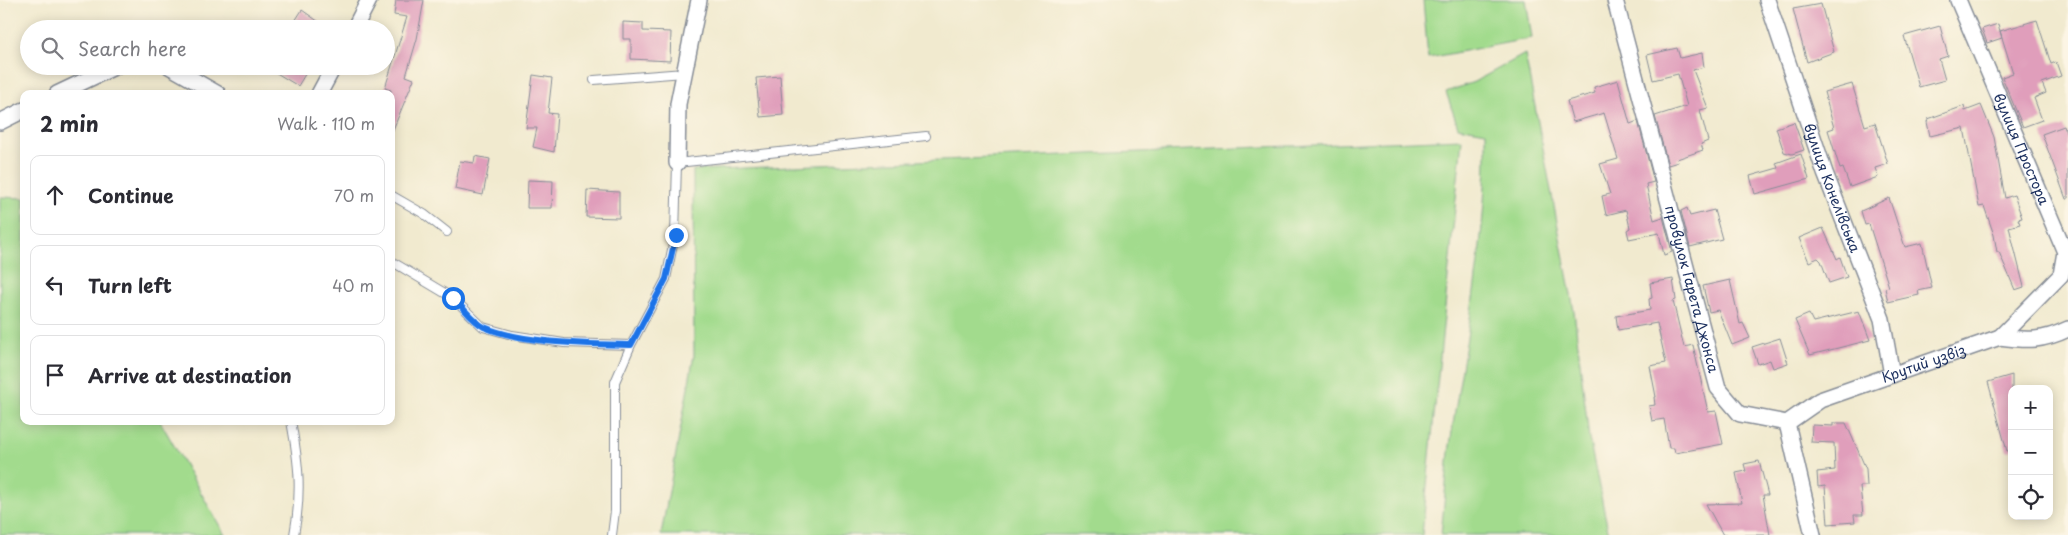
<!DOCTYPE html>
<html lang="en">
<head>
<meta charset="utf-8">
<style>
	body { margin:0; font-family:"Playpen Sans",sans-serif; background:#f2f2f3; color:#2b2b33 }
	.controls { position:absolute; right:15px; bottom:15px; display:grid; overflow:hidden; border-radius:10px; box-shadow:0 2px 12px #0003 }
	.controls button { width:45px; height:45px; display:grid; place-items:center; padding:0; border:0; border-bottom:1px solid #e1e1e2; background:#fff; color:#2b2b33; font:25px sans-serif }
	.stop { position:absolute; width:15px; height:15px; margin:-11px; border:4px solid #1a73e8; border-radius:50%; background:#fff }
	.stop.end { background:#1a73e8; border-color:#fff; box-shadow:0 1px 5px #0008 }
	.list { margin:0; padding:0; list-style:none }
	h2 { display:flex; justify-content:space-between; align-items:center; height:65px; margin:0; padding:0 20px; font-size:21px }
	h2 small { font-size:16px; font-weight:400; color:#7c7c81 }
	.list li { display:grid; grid-template-columns:32px 1fr auto; gap:15px; align-items:center; box-sizing:border-box; height:80px; margin:0 10px 10px; padding:0 10px; border:1px solid #e1e1e2; border-radius:10px }
	.list b { display:block; font-size:19px; white-space:nowrap }
	.list em { font-size:16px; font-style:normal; color:#7c7c81 }
	.icon { flex:none; width:28px; height:28px; fill:none; stroke:currentColor; stroke-width:2; stroke-linecap:round; stroke-linejoin:round }
	.map { position:relative; flex:none; width:2068px; height:535px; overflow:hidden }
	.search { position:absolute; background:#fff; box-shadow:0 2px 12px #0003; left:20px; top:20px; width:375px; height:55px; display:flex; align-items:center; gap:12px; box-sizing:border-box; padding:0 18px; border-radius:28px; color:#7c7c81; font-size:19px }
	.panel { position:absolute; background:#fff; box-shadow:0 2px 12px #0003; left:20px; top:90px; width:375px; height:335px; border-radius:10px }
	.map>svg:first-child { display:block }
</style>
</head>
<body>
<div class="map">
<svg width="2068" height="535" viewBox="0 0 2068 535">
	<rect width="100%" height="100%" fill="#fcf5e5"/>
	<filter id="ink" filterUnits="userSpaceOnUse"><feTurbulence type="fractalNoise" baseFrequency=".02" numOctaves="2"/><feDisplacementMap in="SourceGraphic" scale="10" xChannelSelector="R" yChannelSelector="G"/><feConvolveMatrix kernelMatrix="1 2 1 2 8 2 1 2 1" color-interpolation-filters="sRGB"/></filter>
	<filter id="wash" filterUnits="userSpaceOnUse"><feTurbulence type="fractalNoise" baseFrequency=".0096" numOctaves="4" result="noise"/><feDisplacementMap in="SourceGraphic" scale="20" xChannelSelector="R" yChannelSelector="G"/><feGaussianBlur stdDeviation="1.12" result="paint"/><feColorMatrix in="noise" values="0 0 0 0 0 0 0 0 0 0 0 0 0 0 0 0 0 1.4 0 .05"/><feComposite in="paint" operator="in"/></filter>
	<g filter="url(#wash)">
		<rect width="100%" height="100%" fill="#f1eacf"/>
		<path fill="#a2db8d" stroke="#5e8576" d="M1423,0H1526L1532,38L1428,58Z
			M1525,54L1574,311L1589,438L1609,535H1441C1444,507 1446,480 1449,452C1464,345 1488,241 1486,132L1458,127L1446,92L1474,82Z
			M1462,139L1422,535H661L694,355L693,170Z
			M0,197L24,198V421H160L225,535H0Z"/>
		<g id="blocks">
			<path fill="#e09ebb" d="M396,0H424L417,39L406,76L414,79L392,132L391,90L385,88L407,17L394,15Z
				M1821,4L1834,52L1807,62L1793,9Z
				M302,10L329,29H290Z
				M2037,20L2051,64L2056,62L2061,76L2042,83L2046,93L2034,98L2042,120L2023,127L2002,77L2013,73L2000,31Z
				M623,22L643,23V31L671,32L670,61L631,59V39H623Z
				M1998,24L2002,38L1987,43L1982,29Z
				M1940,26L1948,56L1939,59L1945,80L1919,87L1904,36Z
				M1677,48L1680,58L1702,53L1704,67L1693,70L1708,108L1700,110L1708,141L1701,144L1703,150L1677,159L1678,162L1668,165L1655,116L1687,106L1678,74L1653,80L1647,55Z
				M265,66H310L298,86Z
				M533,75L552,78L548,113L557,114L554,152L533,147L537,128H526Z
				M780,76L783,115L760,117L756,78Z
				M1618,80L1630,124L1638,121L1654,182L1646,184L1654,220L1663,217L1672,252L1664,255L1659,233L1629,239L1627,230L1630,228L1626,210L1606,215L1602,196L1610,194L1600,164L1618,159L1604,113L1573,122L1567,101L1595,93L1594,87Z
				M1852,84L1865,126L1875,123L1888,164L1875,168L1878,177L1850,187L1843,168L1840,169L1828,130L1834,128L1824,92Z
				M1981,105L1994,137L2005,198L2014,195L2022,218L2018,219L2020,224L2009,227L2024,287L2015,290L1999,252H1997L1994,235L1984,206L1979,207L1964,128L1930,136L1927,122L1928,119L1964,106L1965,111Z
				M1794,122L1804,150L1792,154L1784,152L1776,128Z
				M2064,126L2068,137V199H2066L2042,134Z
				M1801,154L1809,179L1755,194L1750,176L1778,168L1776,163Z
				M475,156L490,159L483,195L455,189L460,161L474,163Z
				M528,180L553,181L552,208H527Z
				M587,190L619,192V218L586,217Z
				M1889,198L1905,247L1922,243L1932,288L1918,291L1919,295L1888,302L1885,288L1889,287L1869,224L1865,225L1861,211Z
				M1687,208L1690,216L1714,210L1722,239L1690,247L1681,211Z
				M1823,228L1837,259L1840,257L1847,277L1829,283L1821,261L1818,258L1809,262L1799,238Z
				M1673,279L1676,300L1673,301L1684,347L1693,345L1708,412L1716,411L1723,444L1675,453L1674,448H1669L1664,419L1652,421L1649,406L1655,405L1654,397H1656L1650,366L1666,363L1657,323L1618,330L1616,316L1650,310L1649,299L1652,298L1650,283Z
				M1730,280L1740,324L1743,323L1750,338L1732,345L1718,310L1709,312L1703,286Z
				M1859,311L1870,340L1810,355L1795,320L1809,314L1813,322Z
				M1780,338L1788,363L1773,368L1770,360L1758,364L1752,347Z
				M2012,375V450L2007,451L1988,382Z
				M1833,423H1846L1866,469L1867,486H1860L1863,515H1854L1855,522L1828,524L1825,486L1818,487L1817,472L1835,470L1834,443L1811,442L1812,425L1833,426Z
				M1759,461L1768,495H1763L1770,535H1723L1706,504L1742,503L1736,473L1746,471L1744,464Z"/>
		</g>
	</g>
	<g filter="url(#ink)">
		<use href="#blocks" fill-opacity="0" stroke="#868c96" stroke-width="1"/>
		<g fill="none" stroke-linecap="round" stroke-linejoin="round">
			<defs>
				<path id="lane" d="M594,80L684,73
					M391,195L424,214L447,232
					M391,261L453,298L483,327L512,335L564,343L631,345
					M291,421C299,464 302,492 294,535
					M612,535L615,511V382L631,345L666,279L675,235L677,163L926,136"/>
				<g id="street">
					<path id="s1" d="M1615,0L1718,388L1740,414L1787,423"/>
					<path id="s2" d="M1767,0L1825,173L1882,319L1892,375"/>
					<path id="s3" d="M1958,0L2065,252L2061,275L2000,337"/>
					<path d="M354,29L369,0"/>
					<path d="M169,66L218,94"/>
					<path d="M57,94L116,66"/>
					<path d="M319,94L334,66"/>
					<path d="M0,122L24,110"/>
					<path d="M677,163L678,104L699,0"/>
					<path id="s4" d="M1787,423L1820,400L2000,337C2028,341 2043,341 2068,329"/>
					<path d="M1787,423L1813,535"/>
				</g>
			</defs>
			<use href="#lane" stroke="#868c96" stroke-width="10"/>
			<use href="#street" stroke="#868c96" stroke-width="18"/>
			<use href="#lane" stroke="#fff" stroke-width="8"/>
			<use href="#street" stroke="#fff" stroke-width="15"/>
		</g>
	</g>
	<g fill="none" stroke-linecap="round" stroke-linejoin="round" filter="url(#ink)">
		<path stroke="#1a73e8" stroke-width="6" d="M453,298C462,306 473,322 484,327C524,344 588,344 631,345L666,279L676,235"/>
	</g>
	<g text-anchor="middle" stroke-width="4" stroke-linejoin="round" paint-order="stroke">
		<g font-size="14" fill="#1b2f5e" stroke="#fcf5e5">
			<text dy="5" stroke="none"><textPath href="#s3" startOffset="162">вулиця Простора</textPath></text>
			<text dy="5" stroke="none"><textPath href="#s2" startOffset="199">вулиця Конелівська</textPath></text>
			<text dy="5" stroke="none"><textPath href="#s1" startOffset="299">провулок Гарета Джонса</textPath></text>
			<text dy="5" stroke="none"><textPath href="#s4" startOffset="150">Крутий узвіз</textPath></text>
		</g>
	</g>
</svg>
<div class="controls">
<button>+</button>
<button>−</button>
<button><svg class="icon" aria-label="locate" viewBox="0 0 24 24"><circle cx="12" cy="12" r="6"/><path d="M12 2v4M12 18v4M2 12h4M18 12h4"/></svg></button>
</div>
<div class="stop" style="left:453px;top:298px"></div>
<div class="stop end" style="left:676px;top:235px"></div>
<div class="search"><svg class="icon" aria-label="search" viewBox="0 0 24 24"><circle cx="10" cy="10" r="6"/><path d="M15 15l6 6"/></svg>Search here</div>
<section class="panel">
<h2>2 min<small>Walk · 110 m</small></h2>
<ul class="list">
<li><svg class="icon" aria-label="ahead" viewBox="0 0 24 24"><path d="M12 20V5M6 11l6-6 6 6"/></svg><div><b>Continue</b></div><em>70 m</em></li>
<li><svg class="icon" aria-label="left" viewBox="0 0 24 24"><path d="M17 20v-9H6M10 6l-5 5 5 5"/></svg><div><b>Turn left</b></div><em>40 m</em></li>
<li><svg class="icon" aria-label="arrive" viewBox="0 0 24 24"><path d="M6 21V4h12l-3 4 3 4H6"/></svg><div><b>Arrive at destination</b></div></li>
</ul>
</section>
</div>
</body>
</html>
